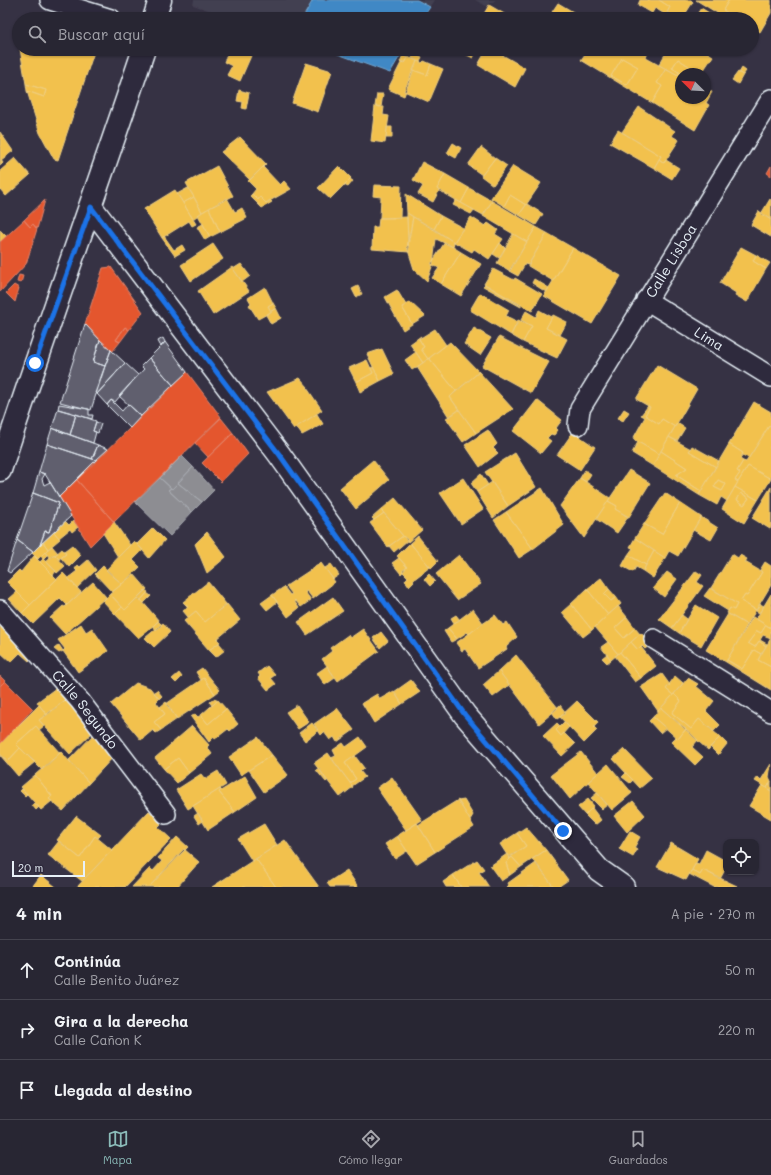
<!DOCTYPE html>
<html lang="es">
<head>
<meta charset="utf-8">
<style>
	body { margin:0; font-family:Mali,sans-serif; background:#34323f; color:#f1f3f6 }
	.controls { position:absolute; right:12px; bottom:12px; display:grid; overflow:hidden; border-radius:8px; box-shadow:0 1px 3px #0004 }
	.controls button { width:36px; height:36px; display:grid; place-items:center; padding:0; border:0; border-bottom:1px solid #44434e; background:#282633; color:#f1f3f6; font:20px sans-serif }
	.compass { position:absolute; left:675px; top:68px; width:36px; height:36px; border-radius:50%; background:#282633; box-shadow:0 1px 3px #0004; rotate:294deg }
	.scale { position:absolute; left:12px; bottom:10px; width:73px; box-sizing:border-box; padding-left:4px; border:2px solid #e8f1f8; border-top:0; font-size:11px; line-height:14px; white-space:nowrap; color:#e8f1f8; -webkit-text-stroke:3px #2f2a3d; paint-order:stroke }
	.stop { position:absolute; width:12px; height:12px; margin:-9px; border:3px solid #1a73e8; border-radius:50%; background:#fff }
	.stop.end { background:#1a73e8; border-color:#fff; box-shadow:0 1px 4px #0008 }
	.list { margin:0; padding:0; list-style:none }
	h2 { display:flex; justify-content:space-between; align-items:center; height:52px; margin:0; padding:0 16px; font-size:17px }
	h2 small { font-size:13px; font-weight:400; color:#a5a5ac }
	.list li { display:grid; grid-template-columns:26px 1fr auto; gap:12px; align-items:center; box-sizing:border-box; height:60px; padding:0 16px; border-top:1px solid #44434e }
	.list b { display:block; font-size:15px; white-space:nowrap }
	.list p { margin:0; font-size:13px; white-space:nowrap; color:#a5a5ac }
	.list em { font-size:13px; font-style:normal; color:#a5a5ac }
	.icon { flex:none; width:22px; height:22px; fill:none; stroke:currentColor; stroke-width:2; stroke-linecap:round; stroke-linejoin:round }
	.map { position:relative; flex:none; width:771px; height:887px; overflow:hidden }
	.search { position:absolute; background:#282633; box-shadow:0 1px 3px #0004; left:12px; right:12px; top:12px; height:44px; display:flex; align-items:center; gap:10px; box-sizing:border-box; padding:0 14px; border-radius:22px; color:#a5a5ac; font-size:15px }
	.sheet { height:232px; background:#282633 }
	nav { display:flex; justify-content:space-around; align-items:center; box-sizing:border-box; height:56px; border-top:1px solid #44434e; background:#282633; font-size:11px; color:#a5a5ac }
	nav a { display:grid; justify-items:center; gap:2px }
	nav .on { color:#8bbbb9 }
	.map>svg:first-child { display:block }
</style>
</head>
<body>
<div class="map">
<svg width="771" height="887" viewBox="0 0 771 887">
	<rect width="100%" height="100%" fill="#363244"/>
	<filter id="ink" filterUnits="userSpaceOnUse"><feTurbulence type="fractalNoise" baseFrequency=".025" numOctaves="2"/><feDisplacementMap in="SourceGraphic" scale="8" xChannelSelector="R" yChannelSelector="G"/><feConvolveMatrix kernelMatrix="1 2 1 2 8 2 1 2 1" color-interpolation-filters="sRGB"/></filter>
	<g filter="url(#ink)">
		<path fill="#433f51" d="M194,0H434L422,19H234L193,5Z
			M475,0H496L486,6Z"/>
		<path fill="#f2c14e" stroke="#efcf81" fill-rule="evenodd" d="M640,0H659L670,7L666,15L655,8L652,13L638,5Z
			M659,0H691L693,2L682,19H678L667,12L670,7Z
			M696,0H729L723,10L730,14L727,19Z
			M729,0H771V13L760,32L752,27V19H738L723,10Z
			M558,3L585,19H555L558,15L552,12Z
			M489,5L513,19H481Z
			M701,8L719,19H694Z
			M20,49H95L58,160L54,159L40,133L27,91L44,97L46,90L26,84Z
			M238,49H254L240,81L227,75L232,66L224,62L229,50L236,53Z
			M461,49H478L473,58L459,51Z
			M487,49H492L525,68L515,87L478,65Z
			M577,49H649L646,58L666,69L657,83L662,86L652,103L581,60L585,54ZM622,58L638,67L627,85L611,76Z
			M668,49H702L713,56L701,74H688L692,68L678,59L672,68L679,72L678,75L659,65Z
			M414,54L422,58L420,62L412,58Z
			M403,55L408,58L405,63L400,62Z
			M408,57L417,61L404,96L388,89L402,61L405,63Z
			M622,58L638,67L627,85L611,76Z
			M678,59L692,68L688,74H682L672,68Z
			M417,61L422,63L424,61L431,64L427,75L413,70Z
			M306,63L332,71L318,112L292,103Z
			M431,64L443,69L429,102L404,91L413,70L427,75Z
			M666,68L678,75L679,72L682,74L681,98H705V88L712,92L706,103L709,105L695,130L652,103L662,86L657,83Z
			M742,68L746,71L743,75L739,73Z
			M738,72L743,75L738,84L732,80Z
			M26,84L46,90L44,97L27,91Z
			M239,90L249,93L246,109L242,108L243,102L237,101Z
			M377,94H383L381,107L375,106Z
			M375,106L384,107L383,115L389,116L385,143L371,141Z
			M639,107L675,131L672,136L679,140L664,163L659,159L661,156L622,132Z
			M387,127H392V138H386Z
			M618,130L661,156L654,168L610,143Z
			M0,132L13,151L1,160L3,163L0,166Z
			M240,137L266,164L250,180L221,152Z
			M453,143L461,148L456,158L447,153Z
			M481,147L495,158L482,175L468,165Z
			M15,158L30,175L6,196L0,189V171Z
			M495,158L507,166L493,185L481,176Z
			M659,159L664,163L666,160L679,168L672,179L654,168Z
			M422,162L445,174L437,189L439,191L433,202L418,194L423,186L413,180Z
			M217,166L233,196L202,212L186,183Z
			M339,166L351,178L330,199L318,188Z
			M513,166L541,183L526,205L510,195L504,206L491,198Z
			M263,167L280,185L284,181L291,189L266,203L260,197L258,200L252,194L256,189L248,181Z
			M445,174L469,188L461,203L437,189Z
			M350,179L353,181L348,187L344,185Z
			M374,185L401,186L400,218H380L381,197L373,196Z
			M188,188L194,197L183,203L177,194Z
			M469,188L492,201L483,215L461,203Z
			M175,190L196,224L192,226L189,221L162,238L144,209Z
			M252,194L258,200L260,197L266,203L270,200L272,202L262,208L250,196Z
			M406,194L441,216L434,229L407,213Z
			M510,195L526,205L519,215L504,206Z
			M194,197L202,212L193,219L183,203Z
			M227,198L235,212L242,208L247,218L220,232L209,208Z
			M770,199L771,200V220L761,214Z
			M456,200L474,210L471,214L453,205Z
			M492,201L536,227L527,242L483,216Z
			M527,204L543,214L536,225L519,215Z
			M209,208L220,232L210,237L198,215Z
			M759,211L771,220V237L751,225Z
			M407,213L413,217L408,246L407,217Z
			M441,216L463,228L454,242L434,229Z
			M407,217L409,252L372,249L373,227H378L379,218Z
			M413,217L454,242L453,247L436,239L433,264L427,281L414,269L407,247Z
			M471,217L485,226L488,223L498,230L495,234L503,239L489,259L474,249L472,252L454,242Z
			M203,224L210,237L205,240L197,227Z
			M536,227L547,233L528,265L525,264L518,276L509,271Z
			M0,230L6,236L0,242Z
			M547,233L573,248L553,281L528,266Z
			M513,234L527,242L510,271L497,263Z
			M164,236L174,250L182,245L185,250L175,256L162,238Z
			M445,242L461,252L441,284L432,278L439,268L431,264Z
			M500,243L505,248L499,258L493,254Z
			M213,244L223,259L191,281L181,265Z
			M741,247L756,255L753,261L766,269L747,302L735,295L736,293L720,283Z
			M573,248L621,276L592,324L544,296Z
			M461,252L481,264L461,296L441,284Z
			M756,255L770,263L766,269L753,261Z
			M241,264L250,276L242,282L233,269Z
			M232,267L249,291L213,315L198,291Z
			M493,269L514,280L515,278L542,294L532,311L484,284Z
			M534,279L549,288L546,292L532,283Z
			M485,284L521,306V307L483,286Z
			M358,286L362,294L356,297L352,289Z
			M265,287L273,303L268,306L271,312L258,319L249,305L251,303L248,298Z
			M397,290L406,305L402,307L412,324L403,330L385,297Z
			M480,293L509,310L506,316L518,322L511,335L470,310Z
			M410,302L425,316L412,324L402,307Z
			M273,303L276,308L271,311L268,306Z
			M276,308L281,318L271,324L266,315Z
			M539,310L552,317L546,328L567,339L557,358L523,342L532,326L521,320L526,311L536,317Z
			M553,315L567,322L560,335L546,328Z
			M518,320L532,326L523,342L511,335Z
			M474,328L491,338L480,355L464,344Z
			M435,329L446,345L428,359L421,349L424,347L419,339Z
			M421,336L419,339L424,347L421,349L428,359L423,363L410,344Z
			M499,337L549,362L531,393L482,366Z
			M450,342L479,372L456,391L429,358Z
			M382,349L394,374L380,381L367,354Z
			M416,352L423,363L412,370L405,360Z
			M429,358L456,391L450,397L459,410L449,417L417,367Z
			M367,360L373,373L356,382L349,368Z
			M657,365L697,389L675,427L662,419L659,424L645,415L650,407L636,399Z
			M373,367L380,381L360,392L356,382L373,373L371,368Z
			M479,372L513,409L476,433L450,397Z
			M300,378L308,387L307,388L322,410L294,429L267,392Z
			M537,400L562,420L556,428L558,430L554,435L551,434L547,438L551,441L541,453L513,431Z
			M754,402L771,412V427L769,426L749,458L742,455L743,453L729,444Z
			M648,406L650,407L645,415L659,424L662,419L675,427L659,454L633,439L645,417L641,415Z
			M624,409L629,412L623,421L618,418Z
			M459,410L476,433L463,442L446,418Z
			M317,414L323,424L302,435L296,427Z
			M677,423L685,428L677,441L669,437Z
			M769,426L771,427V446L769,448L771,449V479L748,466L738,482L735,480L740,473L737,471L743,461L746,462Z
			M488,430L497,444L493,448L498,453L480,467L465,445Z
			M573,432L595,447L580,470L557,455Z
			M669,437L691,449L689,451L716,467L701,491L676,475L687,468L661,451Z
			M638,442L659,454L653,466L632,453Z
			M729,444L743,453L740,459L743,461L737,471L740,473L735,480L738,482L735,487L727,501L721,497L717,505L699,495ZM718,480L726,484L722,491L714,487Z
			M692,446L719,461L716,467L689,451Z
			M661,451L687,468L676,475L701,491L699,495L653,466Z
			M515,453L536,487L508,506L485,472Z
			M373,460L389,480L356,509L340,488Z
			M748,466L771,479L758,500L735,487Z
			M585,470L591,474L586,482L580,478Z
			M629,470L650,483L629,517L615,509L617,506L608,501Z
			M481,474L488,485L477,492L471,483Z
			M463,478L483,509L461,524L440,493Z
			M580,478L610,498L584,538L560,506Z
			M718,480L726,484L722,491L714,487Z
			M492,482L508,506L493,518L477,492Z
			M735,487L758,500L744,523L722,509ZM741,493L749,498L744,505L737,500Z
			M771,487V527L770,529L752,518Z
			M542,488L564,525L533,549L506,512Z
			M665,493L680,503L662,534L644,524Z
			M741,493L749,498L744,505L737,500Z
			M395,498L422,530L408,542L381,510Z
			M608,501L617,506L615,509L628,517L617,533L596,519Z
			M680,503L701,517L678,556L669,551L665,558L635,538L644,524L662,534Z
			M381,510L384,513L374,520L372,518Z
			M506,512L533,549L519,558L494,520Z
			M384,513L403,536L388,547L370,523Z
			M701,517L718,528L711,540L693,530Z
			M65,521L69,525L73,521L78,527L72,532L70,529L59,538L54,532Z
			M114,522L130,545L118,557L103,533Z
			M153,528L165,540L149,558L137,544Z
			M54,532L60,539L48,549L43,542Z
			M207,532L226,557L207,573L195,544Z
			M403,536L408,540L394,552L389,546Z
			M418,536L438,561L431,568L410,543Z
			M635,538L654,551L646,565L628,555L633,548L630,547Z
			M134,541L143,550L133,560L140,567L122,584L106,570Z
			M43,542L48,549L38,559L32,553Z
			M410,543L430,567L413,580L414,581L409,586L405,580L408,577L402,571L407,567L397,556Z
			M72,545L81,555L69,567L61,558L66,554L64,551Z
			M52,546L58,553L50,558L45,552Z
			M62,549L66,554L59,559L55,555Z
			M654,551L665,558L653,578L643,571Z
			M45,552L47,555L43,559L41,556Z
			M54,554L65,566L57,573L46,561Z
			M732,554L738,558L740,555L747,559L745,562L762,572L747,596L745,595L741,601L756,610L747,625L727,613L730,608L734,610L737,604L711,588Z
			M459,555L481,584L457,600L436,574Z
			M628,555L646,565L643,571L636,567L633,572L622,566Z
			M34,556L57,579L30,605L7,582L19,570L21,572Z
			M399,558L407,567L401,574L392,563Z
			M43,559L56,571L53,575L40,562Z
			M88,560L96,570L77,588L68,578L77,571L75,569L78,565L80,567Z
			M765,562L771,566V585L756,610L741,601L745,595L747,596L762,572L760,570Z
			M321,563L335,582L313,599L307,591L305,592L311,600L301,607L295,600L294,601L299,608L288,617L272,595L284,587L290,595L292,594L286,586Z
			M331,564L339,575L333,579L325,568Z
			M103,566L122,584L112,592L95,574Z
			M696,571L702,575L697,582L703,586L672,628L659,619Z
			M667,572L677,579L664,597L653,588Z
			M63,573L81,592L67,605L60,598L33,624L22,613Z
			M134,574L147,589L125,610L110,594Z
			M429,574L435,581L430,586L424,579Z
			M601,578L609,589L604,594L611,601L616,597L621,604L608,615L587,589Z
			M93,582L106,597L65,634L50,618L63,606L65,607L67,605Z
			M208,582L226,604L205,622L196,611L188,617L183,611L188,607L183,602Z
			M710,588L737,604L734,610L730,608L728,611L704,596Z
			M587,589L608,615L592,630L571,604Z
			M609,589L616,597L611,601L604,594Z
			M145,590L148,592L140,601L137,598Z
			M17,592L30,605L22,613L9,599Z
			M147,593L151,596L144,603L141,600Z
			M110,594L122,607L115,614L103,601Z
			M771,594V628L756,619Z
			M272,595L277,602L267,610L261,603Z
			M333,597L343,611L307,635L298,622Z
			M137,598L141,600L159,621L138,638L115,614L122,607L125,610Z
			M227,604L240,620L217,639L220,642L209,650L184,621L196,611L205,622Z
			M571,604L592,630L583,637L562,612Z
			M760,604L764,606L759,613L756,611Z
			M696,605L717,618L701,646L679,633Z
			M618,606L627,617L615,628L624,638L635,628L640,634L618,654L595,627Z
			M473,609L483,623L469,634L467,632L457,639L448,628Z
			M728,614L747,625L726,662L706,650Z
			M456,615L460,620L454,623L451,618Z
			M495,615L503,625L507,622L517,637L506,647L507,649L478,668L465,649L462,651L456,643Z
			M682,615L687,619L679,633L672,628Z
			M627,617L635,628L624,638L615,628Z
			M753,617L766,625L761,633L757,631L748,643L755,647L759,641L766,646L761,654L754,650L742,669L727,660Z
			M158,621L162,625L156,630L153,626Z
			M163,623L170,632L154,647L145,638Z
			M0,624L36,654L29,661L20,653L11,662L0,652Z
			M81,624L86,632L92,628L108,651L78,672L63,651L65,649L58,640Z
			M766,625L771,628V638L763,635L760,640L767,644L766,646L759,641L755,647L748,643L757,631L761,633Z
			M448,628L457,639L451,642L444,631Z
			M363,629L379,651L338,681L322,659L332,651L330,648L348,635L350,638Z
			M381,632L388,641L380,648L373,638Z
			M641,633L651,644L645,649L642,646L638,650L631,642Z
			M771,638V667L758,660Z
			M608,642L618,654L611,660L601,647Z
			M631,642L638,650L641,647L656,666L641,678L620,652Z
			M219,643L225,650L216,657L209,650Z
			M59,645L63,651L59,653L54,649Z
			M754,650L761,654L758,660L771,667V690L726,662L727,660L742,669Z
			M620,652L641,678L635,682L615,656Z
			M607,654L611,660L607,663L602,658Z
			M516,655L558,708L539,724L499,671Z
			M267,666L275,675L271,678L276,684L268,690L258,678L260,676L258,673Z
			M327,666L335,678L325,685L317,673Z
			M202,668L220,690L215,694L204,678L201,680L196,672Z
			M499,671L509,685L493,697L483,685Z
			M179,673L182,677L176,683L172,679Z
			M662,674L670,685L666,689L673,695L658,711L641,687Z
			M675,676L683,683L673,695L666,689Z
			M204,678L215,694L177,719L166,704Z
			M688,678L698,684L696,686L714,701L706,711L720,725L714,731L699,719L691,729L672,713L681,701L674,694Z
			M411,680L420,692L402,704L394,692Z
			M136,683L150,688L159,699L156,702L165,714L154,722L161,730L156,733L153,730L141,740L111,704Z
			M60,685L69,697L47,715L37,702Z
			M157,690L162,696L159,699L154,692Z
			M394,691L402,704L374,723L362,703L377,694L380,699Z
			M674,694L681,701L672,713L691,729L699,719L720,737L708,750L661,708Z
			M69,697L95,730L70,754L39,720Z
			M215,698L217,701L212,706L210,702Z
			M218,700L226,709L208,724L201,715Z
			M577,701L598,722L594,727L597,730L584,743L560,717Z
			M166,702L177,719L161,730L154,722L165,714L160,707Z
			M39,705L47,715L39,720L44,726L39,730L36,726L16,744L20,748L8,761L0,754V744Z
			M297,705L309,722L298,729L286,712Z
			M560,705L566,713L557,719L552,712Z
			M337,708L354,730L337,742L334,737L330,740L324,732L321,735L314,724Z
			M661,708L686,729L678,739L653,717Z
			M226,709L238,724L230,731L228,729L215,739L214,737L209,742L191,717L195,714L198,717L201,715L208,724Z
			M653,717L666,728L660,733L649,721Z
			M564,722L569,727L561,736L556,730Z
			M312,723L318,731L305,741L299,733Z
			M557,723L560,726L556,730L561,736L564,733L575,744L562,756L543,736Z
			M36,726L60,753L42,770L16,744Z
			M192,726L209,745L207,747L212,754L189,773L178,758L164,769L155,758Z
			M686,729L698,740L692,747L703,757L695,765L671,742L676,737L678,739Z
			M97,731L115,755L89,783L69,760Z
			M258,737L272,755L241,775L229,757Z
			M360,737L367,747L345,763L356,779L350,783L331,758L336,756L333,750L343,743L346,747Z
			M720,737L727,744L718,755L710,747Z
			M20,748L35,762L18,776L0,755L8,761Z
			M624,749L652,778L640,788L613,759Z
			M61,752L89,783L63,811L49,799L52,796L35,775Z
			M581,752L598,773L570,799L551,775Z
			M328,753L353,787L340,797L314,763Z
			M272,755L288,775L264,792L249,770Z
			M355,756L364,768L360,771L365,777L352,786L350,783L356,779L345,763Z
			M178,758L189,773L177,783L164,769Z
			M608,764L632,793L612,810L588,782Z
			M771,764L769,777L771,781L767,788L755,781L758,777L761,780Z
			M319,768L327,781L326,782L316,770Z
			M218,771L226,785L188,809L176,790L201,774L205,779Z
			M626,773L633,780L630,783L622,777Z
			M35,775L52,796L49,799L52,801L41,810L21,787Z
			M245,776L257,797L235,812L219,792Z
			M392,777L422,820L406,830L377,788Z
			M771,781V791L767,788Z
			M762,785L771,791V819L749,806Z
			M22,789L27,794L25,796L20,791Z
			M220,789L221,790L219,792L235,812L208,830L193,806Z
			M597,793L607,805L602,809L591,798Z
			M588,799L594,806L585,815L578,807Z
			M458,800L474,827L435,852L418,825Z
			M464,800L473,815L470,820L458,801Z
			M633,801L645,815L627,832L614,816Z
			M34,803L39,807L36,810L32,805Z
			M592,808L601,820L595,825L585,815Z
			M149,811L162,823L158,827L171,839L125,887H77Z
			M198,813L203,821L199,824L194,816Z
			M76,816L101,835L98,838L95,836L80,858L57,840Z
			M417,823L435,852L416,864L397,836Z
			M264,824L277,845L252,861L238,839Z
			M526,827L546,850L521,867L512,857L510,859L509,857L526,846L517,833Z
			M630,831L640,837L634,848L637,850L633,857L619,849Z
			M517,833L526,846L509,858L500,844Z
			M95,836L112,850L82,881L48,855L59,841L80,858Z
			M397,836L407,851L395,859L385,844Z
			M177,837L188,847L185,850L149,887H132L150,868L153,871L162,861L158,858Z
			M285,840L319,887H276L256,859Z
			M671,843L698,859L686,880L657,867Z
			M184,849L199,862L177,887H149Z
			M546,850L568,880L558,887H554L532,859Z
			M706,850L726,861V868L720,879L703,870L700,875L692,870L696,863L699,864Z
			M507,854L510,859L506,863L510,875L501,881L490,866Z
			M512,857L521,867L510,875L506,863Z
			M256,859L276,887H212L252,861Z
			M477,860L484,869L479,872L489,887H461L453,875Z
			M536,863L554,887H507L509,885L508,883Z
			M347,870L358,887H330L327,883Z
			M692,870L700,875L703,870L737,886L714,887L689,874Z
			M41,875L56,887H32Z
			M453,875L461,887H446L443,882Z"/>
		<path fill="#e4572e" stroke="#e5856b" d="M771,166V176L767,173Z
			M45,200L37,229L33,224L30,227L24,220Z
			M24,220L30,227L33,224L37,229L26,264L0,292V242Z
			M111,267L143,312L129,330L125,327L116,340L120,342L112,352L85,324L103,268Z
			M19,275L23,276L21,283L17,282Z
			M14,285L19,288L15,302L6,293Z
			M125,327L129,330L120,342L116,340Z
			M187,372L221,417L114,522L77,480Z
			M221,418L233,433L208,457L195,443Z
			M233,433L248,454L221,482L202,463Z
			M77,480L114,522L90,546L59,497Z
			M0,676L5,681L0,686Z
			M5,681L33,709L0,744V686Z"/>
		<path fill="#3f88c5" stroke="#72a8d4" d="M313,0H417L430,7L422,19H302Z
			M324,49H404L390,73Z"/>
		<path fill="#8d8d92" stroke="#a8abb1" d="M182,456L193,467L172,489L160,478Z
			M193,467L214,490L202,502L178,483Z
			M160,478L171,488L168,490L192,512L170,536L135,502Z
			M178,483L202,502L192,512L168,490L171,488L172,489Z"/>
		<path fill="#605e6e" stroke="#e8f1f8" d="M85,324L100,340L93,362L105,366L91,410L60,402Z
			M163,338L165,342L161,347L158,341Z
			M100,340L111,350L105,366L93,362Z
			M165,342L187,372L173,385L149,358Z
			M111,350L125,363L97,394L95,393Z
			M149,358L173,385L141,416L119,396L144,369L141,366Z
			M125,363L138,375L115,402L111,400L107,405L97,394Z
			M111,400L122,411L128,404L141,416L130,428L107,405Z
			M59,404L89,409V415H93L92,419L58,409Z
			M58,409L76,414L70,435L52,428Z
			M76,414L96,421L93,431L96,432L93,443L70,435Z
			M96,422L101,424L98,433L93,431Z
			M52,428L98,445L92,459L47,444Z
			M47,444L96,460L59,497L45,474L39,472Z
			M98,445L108,449L96,460L92,459Z
			M39,472L45,474L42,479L44,485L50,482L71,516L40,545L45,531L49,532L59,503L33,493Z
			M33,493L59,503L49,532L45,531L40,545L33,552L17,540Z
			M17,540L33,552L10,573L7,571Z"/>
		<g fill="none" stroke-linecap="round" stroke-linejoin="round">
			<defs>
				<g id="street">
					<path d="M50,0L111,19"/>
					<path id="s1" d="M646,300L771,377"/>
					<path id="s2" d="M578,425L580,409L771,99"/>
					<path id="s3" d="M0,610L80,701L166,814"/>
					<path d="M654,639L771,712"/>
				</g>
				<path id="secondary" d="M91,207L279,454L465,715L599,870L623,887"/>
				<path id="primary" d="M154,19L160,0
					M0,470C46,329 97,190 144,49"/>
			</defs>
			<use href="#street" stroke="#e8f1f8" stroke-width="22"/>
			<use href="#secondary" stroke="#e8f1f8" stroke-width="25"/>
			<use href="#primary" stroke="#e8f1f8" stroke-width="25"/>
			<use href="#street" stroke="#2f2a3d" stroke-width="19"/>
			<use href="#secondary" stroke="#2f2a3d" stroke-width="22"/>
			<use href="#primary" stroke="#2f2a3d" stroke-width="22"/>
		</g>
	</g>
	<g fill="none" stroke-linecap="round" stroke-linejoin="round" filter="url(#ink)">
		<path stroke="#1a73e8" stroke-width="5" d="M35,363L91,207L279,454L465,715L563,831"/>
	</g>
	<g text-anchor="middle" stroke-width="4" stroke-linejoin="round" paint-order="stroke">
		<g font-size="14" fill="#e8f1f8" stroke="#2f2a3d">
			<text dy="5" stroke="none"><textPath href="#s2" startOffset="190">Calle Lisboa</textPath></text>
			<text dy="5" stroke="none"><textPath href="#s1" startOffset="74">Lima</textPath></text>
			<text dy="5" stroke="none"><textPath href="#s3" startOffset="131">Calle Segundo</textPath></text>
		</g>
	</g>
</svg>
<div class="controls">
<button><svg class="icon" aria-label="locate" viewBox="0 0 24 24"><circle cx="12" cy="12" r="6"/><path d="M12 2v4M12 18v4M2 12h4M18 12h4"/></svg></button>
</div>
<svg class="compass" viewBox="-18 -18 36 36"><path d="M0-13l5 13h-10z" fill="#e53935"/><path d="M0 13l5-13h-10z" fill="#a5a5ac"/></svg>
<div class="scale">20 m</div>
<div class="stop" style="left:35px;top:363px"></div>
<div class="stop end" style="left:563px;top:831px"></div>
<div class="search"><svg class="icon" aria-label="search" viewBox="0 0 24 24"><circle cx="10" cy="10" r="6"/><path d="M15 15l6 6"/></svg>Buscar aquí</div>
</div>
<section class="sheet">
<h2>4 min<small>A pie · 270 m</small></h2>
<ul class="list">
<li><svg class="icon" aria-label="ahead" viewBox="0 0 24 24"><path d="M12 20V5M6 11l6-6 6 6"/></svg><div><b>Continúa</b><p>Calle Benito Juárez</p></div><em>50 m</em></li>
<li><svg class="icon" aria-label="right" viewBox="0 0 24 24"><path d="M7 20v-9h11M14 6l5 5-5 5"/></svg><div><b>Gira a la derecha</b><p>Calle Cañon K</p></div><em>220 m</em></li>
<li><svg class="icon" aria-label="arrive" viewBox="0 0 24 24"><path d="M6 21V4h12l-3 4 3 4H6"/></svg><div><b>Llegada al destino</b></div></li>
</ul>
</section>
<nav>
<a class="on"><svg class="icon" aria-label="map" viewBox="0 0 24 24"><path d="M3 6l6-2 6 2 6-2v14l-6 2-6-2-6 2zM9 4v14M15 6v14"/></svg>Mapa</a>
<a><svg class="icon" aria-label="directions" viewBox="0 0 24 24"><path d="M12 3l9 9-9 9-9-9zM9 14v-3h6M13 9l2 2-2 2"/></svg>Cómo llegar</a>
<a><svg class="icon" aria-label="saved" viewBox="0 0 24 24"><path d="M7 4h10v16l-5-4-5 4z"/></svg>Guardados</a>
</nav>
</body>
</html>
